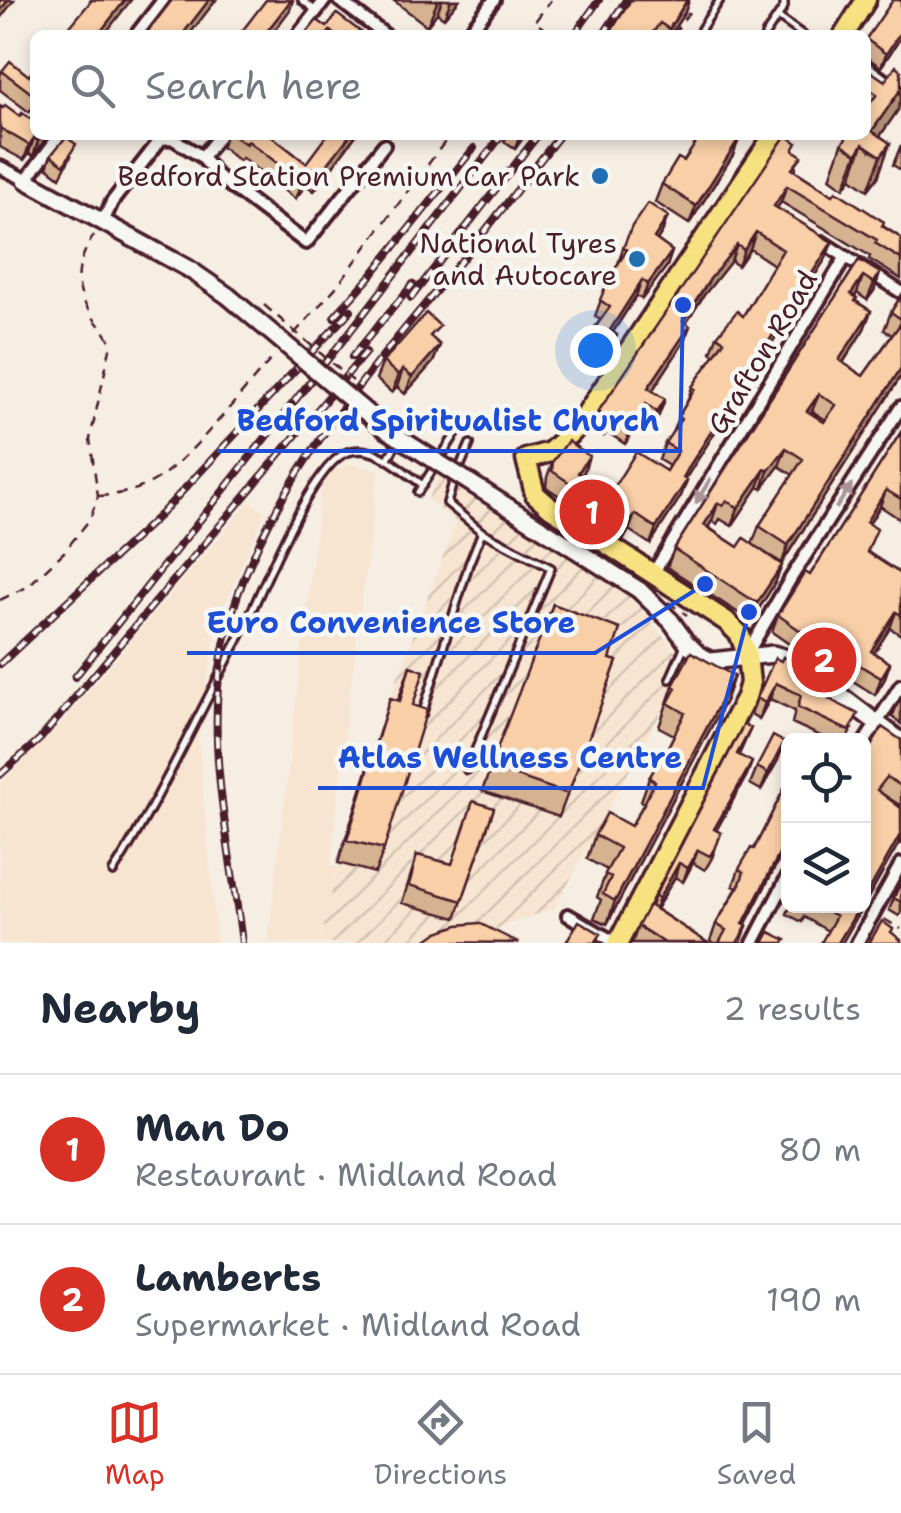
<!DOCTYPE html>
<html lang="en">
<head>
<meta charset="utf-8">
<style>
	body { margin:0; font-family:"Shantell Sans",sans-serif; background:#f6f6f7; color:#1f2937 }
	.controls { position:absolute; right:30px; bottom:30px; display:grid; overflow:hidden; border-radius:15px; box-shadow:0 5px 15px #0003 }
	.controls button { width:90px; height:90px; display:grid; place-items:center; padding:0; border:0; border-bottom:2px solid #e0e1e3; background:#fff; color:#1f2937; font:50px sans-serif }
	.you { position:absolute; left:595px; top:350px; width:35px; height:35px; margin:-25px; border:8px solid #fff; border-radius:50%; background:#1a73e8; box-shadow:0 0 0 15px #1a73e833 }
	.badge { display:grid; place-items:center; width:65px; height:65px; border-radius:50%; background:#d93025; color:#fff; font-size:32px; font-weight:700 }
	.pin { position:absolute; translate:-50% -50%; border:5px solid #fff; box-shadow:0 2px 10px #0006 }
	.list { margin:0; padding:0; list-style:none }
	h2 { display:flex; justify-content:space-between; align-items:center; height:130px; margin:0; padding:0 40px; font-size:42px }
	h2 small { font-size:32px; font-weight:400; color:#747a83 }
	.list li { display:grid; grid-template-columns:65px 1fr auto; gap:30px; align-items:center; box-sizing:border-box; height:150px; padding:0 40px; border-top:2px solid #e0e1e3 }
	.list b { display:block; font-size:38px; white-space:nowrap }
	.list p { margin:0; font-size:32px; white-space:nowrap; color:#747a83 }
	.list em { font-size:32px; font-style:normal; color:#747a83 }
	.icon { flex:none; width:55px; height:55px; fill:none; stroke:currentColor; stroke-width:2; stroke-linecap:round; stroke-linejoin:round }
	.map { position:relative; flex:none; width:901px; height:943px; overflow:hidden }
	.search { position:absolute; background:#fff; box-shadow:0 5px 15px #0003; left:30px; right:30px; top:30px; height:110px; display:flex; align-items:center; gap:25px; box-sizing:border-box; padding:0 35px; border-radius:15px; color:#747a83; font-size:38px }
	.sheet { height:430px; background:#fff }
	nav { display:flex; justify-content:space-around; align-items:center; box-sizing:border-box; height:140px; border-top:2px solid #e0e1e3; background:#fff; font-size:28px; color:#747a83 }
	nav a { display:grid; justify-items:center; gap:5px }
	nav .on { color:#d93025 }
	.map>svg:first-child { display:block }
</style>
</head>
<body>
<div class="map">
<svg width="901" height="943" viewBox="0 0 901 943">
	<defs>
		<pattern id="industrial-furrows" width="10" height="10" patternUnits="userSpaceOnUse" patternTransform="scale(2.5)"><rect width="10" height="10" fill="#f7e5d1"/><path d="M-1 1l2-2M0 10L10 0M9 11l2-2" fill="none" stroke="#d5c4b4"/></pattern>
	</defs>
	<rect width="100%" height="100%" fill="#f6eee3"/>
	<filter id="ink" filterUnits="userSpaceOnUse"><feTurbulence type="fractalNoise" baseFrequency=".01" numOctaves="2"/><feDisplacementMap in="SourceGraphic" scale="20" xChannelSelector="R" yChannelSelector="G"/><feConvolveMatrix kernelMatrix="1 2 1 2 8 2 1 2 1" color-interpolation-filters="sRGB"/></filter>
	<g filter="url(#ink)">
		<path fill="#f7e5d1" d="M351,464L379,470L345,730L331,866L337,868L320,943H268L321,487L330,473Z
			M250,501L265,512L218,620L198,737L217,943H0V784L56,729Z"/>
		<path fill="url(#industrial-furrows)" d="M439,470L635,600L686,666L555,908L456,943H320L338,863L381,721L456,522L428,499Z"/>
		<g fill="none" stroke-linecap="round" stroke-linejoin="round">
			<defs>
				<path id="lane" d="M302,0L316,11
					M778,17L803,35
					M702,35L701,29L720,0
					M765,35L784,7V0
					M387,460L398,441
					M459,469L470,444
					M418,492L457,432
					M670,679L685,645
					M422,715L469,564L482,532L447,503L454,479
					M467,770L551,568L482,532
					M113,872C160,799 196,718 237,642C257,605 310,463 348,452C376,443 402,471 423,485"/>
				<path id="street" d="M339,0L385,35
					M136,35L163,0
					M298,35L325,0
					M467,35L494,0
					M866,67L901,93
					M202,157L216,175L306,243L384,145
					M0,167L26,180L60,135
					M103,222L112,202L161,139L172,138L202,157L220,135
					M822,242L901,292
					M654,572L845,258
					M747,654L791,578L901,407
					M864,743L901,685
					M568,915L616,943
					M753,943L788,876
					M857,943L901,864"/>
				<path id="secondary" d="M26,180L189,269L228,296
					M639,590L671,621L686,642L699,655L712,661L773,654L793,660L901,741"/>
				<path id="primary" d="M844,35L866,0
					M618,943L746,697L750,683L747,655L740,635L726,621L551,508L535,494L526,459L550,452L578,426L774,135"/>
			</defs>
			<use href="#lane" stroke="#4a1f2b" stroke-width="12"/>
			<use href="#street" stroke="#4a1f2b" stroke-width="18"/>
			<use href="#secondary" stroke="#4a1f2b" stroke-width="22"/>
			<use href="#primary" stroke="#4a1f2b" stroke-width="25"/>
			<path stroke="#4a1f2b" stroke-width="2.5" stroke-dasharray="10 8" stroke-linecap="butt" d="M539,25L553,35
				M525,35L551,0
				M673,35L690,11L686,8
				M294,334L337,286L450,135
				M98,496C119,495 138,491 157,479C194,455 243,390 275,355
				M0,600L27,587L64,552L90,519L98,496L90,439L111,344C108,333 99,327 93,317C72,288 75,265 94,235
				M884,919L901,929"/>
			<use href="#lane" stroke="#f6f6f2" stroke-width="5"/>
			<use href="#street" stroke="#f6f6f2" stroke-width="10"/>
			<use href="#secondary" stroke="#f6f6f2" stroke-width="15"/>
			<use href="#primary" stroke="#f7e281" stroke-width="18"/>
			<defs>
				<path id="rail" d="M574,35L599,0
					M603,35L626,0
					M411,298L538,135
					M334,317L370,277L474,148
					M352,357L413,284
					M0,664L161,514L351,310
					M75,677L348,334L502,135
					M0,775L41,738L366,352
					M242,943C232,859 211,772 218,687C230,529 360,382 457,266C492,223 526,178 560,135"/>
			</defs>
			<use href="#rail" stroke="#4a1f2b" stroke-width="8"/>
			<use href="#rail" stroke="#f6f6f2" stroke-width="4" stroke-dasharray="11" stroke-linecap="butt"/>
			<defs>
				<path id="secondary-bridge" d="M228,296L387,430L639,590"/>
			</defs>
			<use href="#secondary-bridge" stroke="#4a1f2b" stroke-width="22" stroke-linecap="butt"/>
			<path stroke="#4a1f2b" stroke-width="2.5" stroke-dasharray="10 8" stroke-linecap="butt" d="M264,305L353,381
				M653,592L687,615"/>
			<use href="#secondary-bridge" stroke="#f6f6f2" stroke-width="15"/>
		</g>
		<path fill="#d5b290" stroke="#4a1f2b" stroke-width="2.5" fill-rule="evenodd" d="M393,0H459L444,18L437,13L427,26Z
			M631,0H689L685,12L670,35H609Z
			M901,0V37L881,67L866,57V39Z
			M35,68V104L29,112L0,90V76L2,71L29,76Z
			M866,68L898,110L880,136L890,143L878,177L868,190L851,178L844,188L830,178L842,144L866,135Z
			M0,106L35,135H46L42,144L33,156L29,153L24,160L0,147Z
			M226,135H270L306,163L356,135L314,191L306,185L295,199L242,158L239,161L221,147Z
			M507,135H525L515,149L504,142Z
			M901,145V170L893,165Z
			M794,151L796,171L833,195L884,222L883,226L901,238V279L869,259L870,256L781,202L777,208L832,242L826,258L685,479L687,480L681,496L650,544L629,530L624,539L546,487L547,477L553,461L589,456L582,475L598,486L612,490L666,471L669,466L659,460L665,443L672,434L678,417L687,402L692,387L715,355L711,352L717,336L743,316L774,265L750,249L738,266L731,261L704,295L686,323L684,342L652,391L665,399L659,415L651,428L640,421L625,444L607,432L604,436L592,428L598,412Z
			M51,155L71,156L60,177L47,167Z
			M733,155L689,224L655,202L662,184L684,161Z
			M662,232L657,240L672,251L667,266L642,299L636,296L613,332L617,335L611,351L597,371L579,359L584,343L600,320L595,316L609,278L618,264L623,248Z
			M859,260L880,273L874,291L867,300L857,293L855,296L856,301L871,311L864,329L843,363L863,376L892,335L884,330L891,312L901,296V376L782,563L759,549L782,565L775,583L751,621L667,567L674,549ZM812,411L826,420L824,422L811,413ZM779,466L793,475L759,526L752,544L738,547L708,527L712,521L717,524L720,519L732,526L758,487L762,489Z
			M434,340L440,345L433,362L405,394L397,387L392,393L376,379L383,362Z
			M901,432V520L880,506L869,524L868,552L901,574V635L890,628L874,653L890,663L884,680L875,695L845,676L842,681L772,632L778,615L810,575Z
			M553,604L610,659L617,661L559,817L482,791Z
			M410,666L413,705L384,849L375,873L338,863L390,698L398,701Z
			M791,668L802,680L829,699L852,729L846,740H829L792,723L795,711L770,699L759,719L751,714L757,698Z
			M673,686L726,699L607,924L594,918L601,900L597,897L607,870L587,859L595,835L631,826L644,803L641,801L649,778L658,767L674,735L659,727Z
			M901,696V724L892,717Z
			M751,728L739,755L747,775L716,830L721,833L712,858L705,870L693,863L683,882L675,877L656,909L708,943H632L638,926L651,906L655,896Z
			M901,740V806L881,793L901,808V844L899,843L864,759Z
			M784,742L778,760L761,790L750,784L757,767Z
			M788,781V842L745,925L747,926L741,943H714L710,941L716,924L737,888L733,886L739,869L754,849Z
			M494,808L456,918L402,903L417,855L452,864Z
			M901,881V913L899,916L889,910Z
			M790,906H863L842,943L828,931L804,917L802,922L787,914Z"/>
		<path fill="#ae9175" stroke="#4a1f2b" stroke-width="2.5" d="M8,0H14L0,19V11Z
			M125,0H131L104,35H98Z
			M209,0H216L189,35H182Z
			M291,0H293L290,10L271,35H264Z
			M438,0H442L437,13L427,26Z
			M451,0H459L444,18Z
			M687,0H689L685,12L670,35H666Z
			M901,31V37L881,67L886,54Z
			M901,89V100L898,110L871,149L872,131Z
			M43,135H46L42,144L33,156L38,141Z
			M350,135H356L314,191L320,174Z
			M520,135H525L515,149Z
			M740,137L733,155L689,224L696,206Z
			M34,138L29,153L24,160L29,145Z
			M890,143L878,177L868,190L881,156Z
			M863,144L851,178L844,188L857,154Z
			M312,168L306,185L295,199L302,182Z
			M787,186L781,202L768,222L774,206Z
			M668,216L662,232L648,254L654,238Z
			M756,232L750,249L738,266L744,250Z
			M832,242L826,258L684,481L683,478L690,465Z
			M737,245L731,261L704,295L677,338L683,321L710,279Z
			M672,251L667,266L642,299L648,284Z
			M880,273L874,291L867,300L874,283Z
			M863,276L857,293L845,312L851,294Z
			M642,280L636,296L604,346L610,330Z
			M871,311L864,329L833,378L839,360Z
			M690,326L684,342L643,405L648,388Z
			M617,335L611,351L597,371L603,356Z
			M440,345L433,362L405,394L412,377Z
			M901,368V376L782,563L788,545Z
			M403,369L397,387L392,393L398,375Z
			M819,394L812,411L801,429L807,411Z
			M665,399L659,415L651,428L657,412Z
			M646,404L640,421L625,444L631,428Z
			M786,448L779,466L762,489L768,471Z
			M589,456L584,472L572,489L578,473Z
			M765,469L758,487L732,526L738,508Z
			M687,480L681,496L650,544L656,528Z
			M886,490L880,506L860,538L866,522Z
			M718,503L712,521L698,543L704,525Z
			M635,514L629,530L624,539L629,523Z
			M782,565L775,583L751,621L757,603Z
			M896,612L890,628L865,667L871,651Z
			M890,663L884,680L875,695L881,678Z
			M734,676L726,699L607,924L615,901Z
			M776,683L770,699L759,719L765,703Z
			M784,742L778,760L761,790L768,773Z
			M752,762L747,775L710,842L714,829Z
			M901,833L899,843L864,905V899Z
			M788,837V842L737,941L743,924Z
			M698,850L693,863L683,882L688,868Z
			M679,863L675,877L654,912L659,898Z
			M860,906H863L842,943H838Z"/>
		<path fill="#f8cfa7" stroke="#4a1f2b" stroke-width="2.5" fill-rule="evenodd" d="M0,0H8L0,11Z
			M89,0H125L98,35H63L91,1Z
			M172,0H209L182,35H145Z
			M266,0H291L264,35H239Z
			M631,0H687L669,29L660,23L651,35H618L611,31Z
			M893,0H901V31L886,54L866,39Z
			M337,14L365,35H335L330,31L327,35H305L317,20L327,27Z
			M10,61L29,76L35,68V96L2,71Z
			M896,66L901,70V89L872,131L890,143L881,156L863,144L857,154L842,144L848,135H866V109L877,94L866,87V68L885,81Z
			M5,105L20,116L22,113L35,121V135H43L38,141L34,138L29,145L0,128V106L3,108Z
			M233,135H270L306,163L327,135H350L320,174L312,168L302,182L248,141L246,144Z
			M701,135H736L740,137L696,206L662,184L678,158L684,161Z
			M786,135L797,143L793,150L802,156L792,169L833,195L836,191L884,222L882,226L901,238V259L875,243L877,240L787,186L774,206L832,242L690,465L683,478L687,480L656,528L635,514L629,523L552,471L553,461L568,441L589,456L578,473L598,486L601,482L612,490L636,452L666,471L678,451L665,443L681,419L678,417L695,389L692,387L724,341L717,336L737,311L743,316L783,250L756,232L744,250L737,245L710,279L683,321L690,326L648,388L665,399L657,412L646,404L631,428L613,416L610,420L598,412Z
			M66,137L76,144L64,165L51,155Z
			M648,203L668,216L654,238L672,251L648,284L642,280L610,330L617,335L603,356L584,343L610,307L600,300L609,278L627,250L623,248L632,226Z
			M859,260L880,273L874,283L863,276L851,294L857,298L855,301L871,311L839,360L863,376L901,323V368L788,545L759,526L803,459L786,448L768,471L765,469L738,508L727,501L723,506L718,503L704,525L738,547L744,538L782,565L757,603L674,549ZM819,394L836,405L824,422L807,411Z
			M901,296V319L891,312Z
			M426,313L440,326L430,336L440,345L412,377L403,369L398,375L383,362Z
			M901,432V499L886,490L866,522L877,529L867,552L901,574V615L896,612L871,651L890,663L881,678L851,660L848,664L778,615L805,572L810,575Z
			M553,604L620,629L610,659L617,661L568,794L490,767Z
			M691,652L734,676L615,901L603,894L611,877L605,874L619,848L595,835L607,813L631,826L645,802L655,781L649,778L656,766L658,767L685,713L668,703L676,688L673,686Z
			M783,657L794,662L791,668L804,675L802,680L831,694L829,699L858,714L849,731L798,707L801,695L776,683L765,703L757,698L775,658L781,661Z
			M410,666L424,671L413,705L427,710L384,849L347,840L390,698L400,701Z
			M744,724L751,728L737,754L752,762L714,829L721,833L717,844L710,856L698,850L688,868L679,863L659,898L655,896Z
			M882,727L901,740V786L887,777L877,790L901,808V833L864,899V759Z
			M773,736L784,742L768,773L757,767Z
			M788,781V837L743,924L747,926L737,943H719L726,930L716,924L740,884L744,872L739,869L751,848L754,849Z
			M473,801L494,808L462,901L409,885L417,855L452,864Z
			M901,881V902L894,898Z
			M649,905L708,943H665L638,926Z
			M818,906H860L838,943H821L836,916Z
			M579,921L601,934L595,943H572L567,940Z
			M882,921L893,929L891,932L901,940V943H869Z
			M479,923L519,943L424,942L438,932L458,925Z
			M770,932L786,940L784,943H764Z"/>
		<defs><path id="oneway-solid" d="M-6-.8H1V-3.2L6.5 0L1 3.2V.8H-6Z" transform="scale(2.5)"/></defs>
		<g fill="#a99598">
			<use href="#oneway-solid" transform="translate(703 491) rotate(121)"/>
			<use href="#oneway-solid" transform="translate(844 496) rotate(-57)"/>
		</g>
	</g>
	<g fill="#1f6fb2" stroke="#f6f6f2" stroke-width="4">
		<circle cx="600" cy="176" r="10"/>
		<circle cx="637" cy="259" r="10"/>
	</g>
	<g text-anchor="middle" stroke-width="9" stroke-linejoin="round" paint-order="stroke">
		<g font-size="28" fill="#4a1f2b" stroke="#f6f6f2" text-anchor="end">
			<text x="580" y="186">Bedford Station Premium Car Park</text>
			<text x="617" y="253">National Tyres<tspan x="617" dy="32">and Autocare</tspan></text>
		</g>
		<g font-size="28" fill="#4a1f2b" stroke="#f6f6f2">
			<text transform="translate(762 352) rotate(-59)" y="10">Grafton Road</text>
		</g>
	</g>
	<path fill="none" stroke="#1d4ed8" stroke-width="4" d="M683 305L680 451H217M705 584L595 653H187M749 612L703 788H318"/>
	<g fill="#1d4ed8" stroke="#f6f6f2" stroke-width="4">
		<circle cx="683" cy="305" r="10"/>
		<circle cx="705" cy="584" r="10"/>
		<circle cx="749" cy="612" r="10"/>
	</g>
	<g font-size="30" text-anchor="middle" font-weight="bold" fill="#1d4ed8" stroke="#f6f6f2" stroke-width="9" stroke-linejoin="round" paint-order="stroke">
		<text x="448" y="431">Bedford Spiritualist Church</text>
		<text x="391" y="633">Euro Convenience Store</text>
		<text x="510" y="768">Atlas Wellness Centre</text>
	</g>
</svg>
<div class="controls">
<button><svg class="icon" aria-label="locate" viewBox="0 0 24 24"><circle cx="12" cy="12" r="6"/><path d="M12 2v4M12 18v4M2 12h4M18 12h4"/></svg></button>
<button><svg class="icon" aria-label="layers" viewBox="0 0 24 24"><path d="M12 4l9 5-9 5-9-5zM3 14l9 5 9-5"/></svg></button>
</div>
<div class="you"></div>
<div class="pin badge" style="left:592px;top:512px">1</div>
<div class="pin badge" style="left:824px;top:660px">2</div>
<div class="search"><svg class="icon" aria-label="search" viewBox="0 0 24 24"><circle cx="10" cy="10" r="6"/><path d="M15 15l6 6"/></svg>Search here</div>
</div>
<section class="sheet">
<h2>Nearby<small>2 results</small></h2>
<ul class="list">
<li><span class="badge">1</span><div><b>Man Do</b><p>Restaurant · Midland Road</p></div><em>80 m</em></li>
<li><span class="badge">2</span><div><b>Lamberts</b><p>Supermarket · Midland Road</p></div><em>190 m</em></li>
</ul>
</section>
<nav>
<a class="on"><svg class="icon" aria-label="map" viewBox="0 0 24 24"><path d="M3 6l6-2 6 2 6-2v14l-6 2-6-2-6 2zM9 4v14M15 6v14"/></svg>Map</a>
<a><svg class="icon" aria-label="directions" viewBox="0 0 24 24"><path d="M12 3l9 9-9 9-9-9zM9 14v-3h6M13 9l2 2-2 2"/></svg>Directions</a>
<a><svg class="icon" aria-label="saved" viewBox="0 0 24 24"><path d="M7 4h10v16l-5-4-5 4z"/></svg>Saved</a>
</nav>
</body>
</html>
